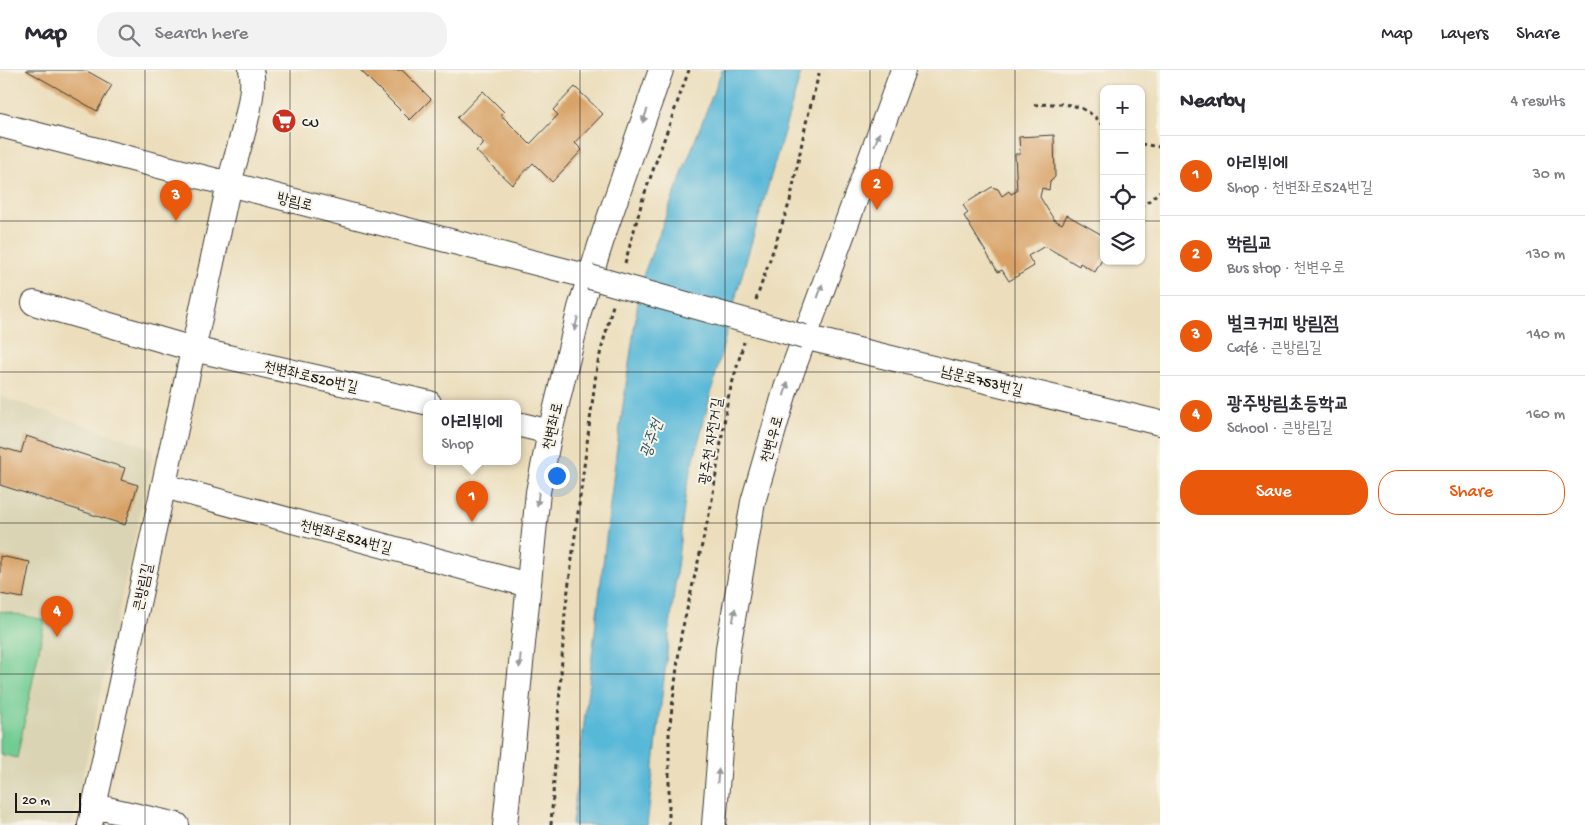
<!DOCTYPE html>
<html lang="en">
<head>
<meta charset="utf-8">
<style>
	body { margin:0; font-family:"Gochi Hand","Poor Story",sans-serif; background:#f2f2f3; color:#2b2b33 }
	.controls { position:absolute; right:15px; top:15px; display:grid; overflow:hidden; border-radius:10px; box-shadow:0 1px 4px #0004 }
	.controls button { width:45px; height:45px; display:grid; place-items:center; padding:0; border:0; border-bottom:1px solid #e1e1e2; background:#fff; color:#2b2b33; font:25px sans-serif }
	.scale { position:absolute; left:15px; bottom:12px; width:66px; box-sizing:border-box; padding-left:5px; border:2px solid #1c1c1c; border-top:0; font-size:14px; line-height:18px; white-space:nowrap; color:#1c1c1c; -webkit-text-stroke:4px #f7f3e8; paint-order:stroke }
	.you { position:absolute; left:556px; top:405px; width:18px; height:18px; margin:-12px; border:4px solid #fff; border-radius:50%; background:#1a73e8; box-shadow:0 0 0 8px #1a73e833 }
	.badge { display:grid; place-items:center; width:32px; height:32px; border-radius:50%; background:#ea580c; color:#fff; font-size:16px; font-weight:700 }
	.pin { position:absolute; translate:-50% -41px; filter:drop-shadow(0 1px 2px #0008) }
	.pin::after { content:''; position:absolute; top:26px; width:18px; height:15px; background:inherit; clip-path:polygon(0 0,100% 0,50% 100%) }
	.popup { position:absolute; left:423px; top:330px; width:98px; height:65px; box-sizing:border-box; display:grid; place-content:center; border-radius:10px; background:#fff; filter:drop-shadow(0 1px 4px #0005); font-size:16px; white-space:nowrap; color:#7c7c81 }
	.popup b { font-size:19px; color:#2b2b33 }
	.popup::after { content:''; position:absolute; left:50%; top:100%; margin-left:-10px; border:10px solid transparent; border-top-color:#fff }
	.list { margin:0; padding:0; list-style:none }
	h2 { display:flex; justify-content:space-between; align-items:center; height:65px; margin:0; padding:0 20px; font-size:21px }
	h2 small { font-size:16px; font-weight:400; color:#7c7c81 }
	.list li { display:grid; grid-template-columns:32px 1fr auto; gap:15px; align-items:center; box-sizing:border-box; height:80px; padding:0 20px; border-top:1px solid #e1e1e2 }
	.list b { display:block; font-size:19px; white-space:nowrap }
	.list p { margin:0; font-size:16px; white-space:nowrap; color:#7c7c81 }
	.list em { font-size:16px; font-style:normal; color:#7c7c81 }
	.actions { display:flex; gap:10px; padding:15px 20px }
	.actions a { flex:1; padding:11px 0; border:1px solid #ea580c; border-radius:20px; text-align:center; font-size:18px; color:#ea580c }
	.actions .main { background:#ea580c; color:#fff }
	.icon { flex:none; width:28px; height:28px; fill:none; stroke:currentColor; stroke-width:2; stroke-linecap:round; stroke-linejoin:round }
	.map { position:relative; flex:none; width:1160px; height:755px; overflow:hidden }
	header { display:flex; align-items:center; gap:30px; box-sizing:border-box; height:70px; padding:0 25px; background:#fff; border-bottom:1px solid #e1e1e2 }
	header strong { font-size:24px }
	nav { display:flex; gap:28px; margin-inline-start:auto; font-size:18px }
	.search { width:350px; height:45px; background:#f2f2f3; display:flex; align-items:center; gap:12px; box-sizing:border-box; padding:0 18px; border-radius:20px; color:#7c7c81; font-size:19px }
	main { display:flex }
	aside { flex:1; background:#fff }
	.map>svg:first-child { display:block }
</style>
</head>
<body>
<header>
<strong>Map</strong>
<div class="search"><svg class="icon" aria-label="search" viewBox="0 0 24 24"><circle cx="10" cy="10" r="6"/><path d="M15 15l6 6"/></svg>Search here</div>
<nav><a>Map</a><a>Layers</a><a>Share</a></nav>
</header>
<main>
<div class="map">
<svg width="1160" height="755" viewBox="0 0 1160 755">
	<rect width="100%" height="100%" fill="#f7f3e8"/>
	<filter id="ink" filterUnits="userSpaceOnUse"><feTurbulence type="fractalNoise" baseFrequency=".02" numOctaves="2"/><feDisplacementMap in="SourceGraphic" scale="10" xChannelSelector="R" yChannelSelector="G"/><feConvolveMatrix kernelMatrix="1 2 1 2 8 2 1 2 1" color-interpolation-filters="sRGB"/></filter>
	<filter id="wash" filterUnits="userSpaceOnUse"><feTurbulence type="fractalNoise" baseFrequency=".0096" numOctaves="4" result="noise"/><feDisplacementMap in="SourceGraphic" scale="20" xChannelSelector="R" yChannelSelector="G"/><feGaussianBlur stdDeviation="1.12" result="paint"/><feColorMatrix in="noise" values="0 0 0 0 0 0 0 0 0 0 0 0 0 0 0 0 0 1.4 0 .05"/><feComposite in="paint" operator="in"/></filter>
	<g filter="url(#wash)">
		<rect width="100%" height="100%" fill="#ecdebc"/>
		<path fill="#dad4b4" d="M0,326L154,379L72,755H0Z"/>
		<path fill="#71cc93" stroke="#467458" d="M0,541L45,550L17,688L0,684Z"/>
		<path fill="#59b8d8" stroke="#3a6a7a" d="M722,0H802L737,222L686,420L647,755H572L616,384L641,211Z"/>
		<g id="blocks">
			<path fill="#d8a266" d="M26,0H85L112,15L97,41Z
				M360,0H402L431,29L410,50Z
				M575,17L603,44L575,73L582,80L552,112L533,93L512,115L476,81L484,73L457,48L483,21L504,42L501,45L530,74L558,45L553,40Z
				M1054,65L1055,107L1050,112L1049,120L1042,118L1040,127L1054,150L1062,154L1067,145L1104,166V186L1095,202L1080,193L1079,196L1045,176L1028,186L1034,196L1009,211L1002,200L998,202L964,146L968,143L963,135L992,117L998,119L1002,126L1009,121L1011,124L1017,121L1015,84H1020L1019,67Z
				M26,366L125,398L121,410L138,415L125,455L0,415V377L21,383Z
				M0,486L30,492L23,528L0,524Z"/>
		</g>
	</g>
	<g filter="url(#ink)">
		<use href="#blocks" fill-opacity="0" stroke="#3b3934" stroke-width="1"/>
		<g fill="none" stroke-linecap="round" stroke-linejoin="round">
			<defs>
				<path id="minor" d="M0,55L590,207
					M34,233L193,279L429,333
					M804,267L1160,353
					M517,354L550,362
					M164,416L528,515
					M94,736L177,755
					M90,755L229,114C235,88 258,23 251,0
					M505,755L538,422L550,362L580,238L605,160L661,0
					M714,755L728,578L753,432L786,318L903,0"/>
			</defs>
			<use href="#minor" stroke="#3b3934" stroke-width="26"/>
			<path stroke="#3b3934" stroke-width="3" stroke-dasharray="4 4" stroke-linecap="butt" d="M1034,35C1064,33 1082,31 1104,56
				M1141,74L1160,77
				M1141,138L1160,121
				M625,193L643,128L689,0
				M756,230L790,131L806,53L820,0
				M551,755L565,543L597,296L613,235
				M669,755V662L681,565L711,436L728,328L744,272"/>
			<use href="#minor" stroke="#fff" stroke-width="24"/>
			<defs>
				<path id="minor-bridge" d="M590,207L804,267"/>
			</defs>
			<use href="#minor-bridge" stroke="#3b3934" stroke-width="26" stroke-linecap="butt"/>
			<use href="#minor-bridge" stroke="#fff" stroke-width="24"/>
		</g>
		<defs><path id="oneway-solid" d="M-6-.8H1V-3.2L6.5 0L1 3.2V.8H-6Z" transform="scale(1.25)"/></defs>
		<g fill="#999">
			<use href="#oneway-solid" transform="translate(645 46) rotate(109)"/>
			<use href="#oneway-solid" transform="translate(877 69) rotate(-69)"/>
			<use href="#oneway-solid" transform="translate(820 221) rotate(-71)"/>
			<use href="#oneway-solid" transform="translate(576 254) rotate(104)"/>
			<use href="#oneway-solid" transform="translate(786 319) rotate(-72)"/>
			<use href="#oneway-solid" transform="translate(538 429) rotate(97)"/>
			<use href="#oneway-solid" transform="translate(734 545) rotate(-81)"/>
			<use href="#oneway-solid" transform="translate(520 591) rotate(95)"/>
			<use href="#oneway-solid" transform="translate(718 706) rotate(-85)"/>
		</g>
	</g>
	<path fill="none" stroke="#1c1c1c" stroke-width="1" stroke-opacity="0.55" d="M145,0V755M290,0V755M435,0V755M580,0V755M725,0V755M870,0V755M1015,0V755M0,151H1104M1141,151H1160M0,302H1160M0,453H1160M0,604H1160"/>
	<defs>
		<symbol id="supermarket-disc" viewBox="-11 -11 22 22"><circle r="9.5" fill="#c8321e" stroke="#f7f3e8"/><path d="M-6-5.5h2.5l.6 2H6L4.5 2H-2.5L-4.4-4H-6ZM-1.5 3.2a1.3 1.3 0 1 0 .1 0ZM3 3.2a1.3 1.3 0 1 0 .1 0Z" fill="#fff"/></symbol>
	</defs>
	<g fill-rule="evenodd">
		<use href="#supermarket-disc" x="270" y="37" width="28" height="28"/>
	</g>
	<g text-anchor="middle" stroke-width="4" stroke-linejoin="round" paint-order="stroke">
		<g font-size="15" fill="#1c1c1c" stroke="#f7f3e8" text-anchor="start">
			<text x="302" y="56">CU</text>
		</g>
		<g font-size="15" fill="#1c1c1c" stroke="#f7f3e8">
			<text transform="translate(295 131) rotate(14)" y="5">방림로</text>
			<text transform="translate(311 306) rotate(13)" y="5">천변좌로520번길</text>
			<text transform="translate(982 310) rotate(14)" y="5">남문로753번길</text>
			<text transform="translate(552 356) rotate(-77)" y="5">천변좌로</text>
			<text transform="translate(771 369) rotate(-74)" y="5">천변우로</text>
			<text transform="translate(710 371) rotate(-81)" y="5">광주천 자전거길</text>
			<text transform="translate(346 466) rotate(15)" y="5">천변좌로524번길</text>
			<text transform="translate(142 517) rotate(-78)" y="5">큰방림길</text>
		</g>
		<g font-size="16" font-style="italic" fill="#345a67" stroke="#f7f3e8">
			<text transform="translate(650 368) rotate(-70)" y="6">광주천</text>
		</g>
	</g>
</svg>
<div class="controls">
<button>+</button>
<button>−</button>
<button><svg class="icon" aria-label="locate" viewBox="0 0 24 24"><circle cx="12" cy="12" r="6"/><path d="M12 2v4M12 18v4M2 12h4M18 12h4"/></svg></button>
<button><svg class="icon" aria-label="layers" viewBox="0 0 24 24"><path d="M12 4l9 5-9 5-9-5zM3 14l9 5 9-5"/></svg></button>
</div>
<div class="scale">20 m</div>
<div class="you"></div>
<div class="pin badge" style="left:472px;top:452px">1</div>
<div class="popup"><b>아리뷔에</b>Shop</div>
<div class="pin badge" style="left:877px;top:140px">2</div>
<div class="pin badge" style="left:176px;top:151px">3</div>
<div class="pin badge" style="left:57px;top:567px">4</div>
</div>
<aside>
<h2>Nearby<small>4 results</small></h2>
<ul class="list">
<li><span class="badge">1</span><div><b>아리뷔에</b><p>Shop · 천변좌로524번길</p></div><em>30 m</em></li>
<li><span class="badge">2</span><div><b>학림교</b><p>Bus stop · 천변우로</p></div><em>130 m</em></li>
<li><span class="badge">3</span><div><b>벌크커피 방림점</b><p>Café · 큰방림길</p></div><em>140 m</em></li>
<li><span class="badge">4</span><div><b>광주방림초등학교</b><p>School · 큰방림길</p></div><em>160 m</em></li>
</ul>
<div class="actions"><a class="main">Save</a><a>Share</a></div>
</aside>
</main>
</body>
</html>
